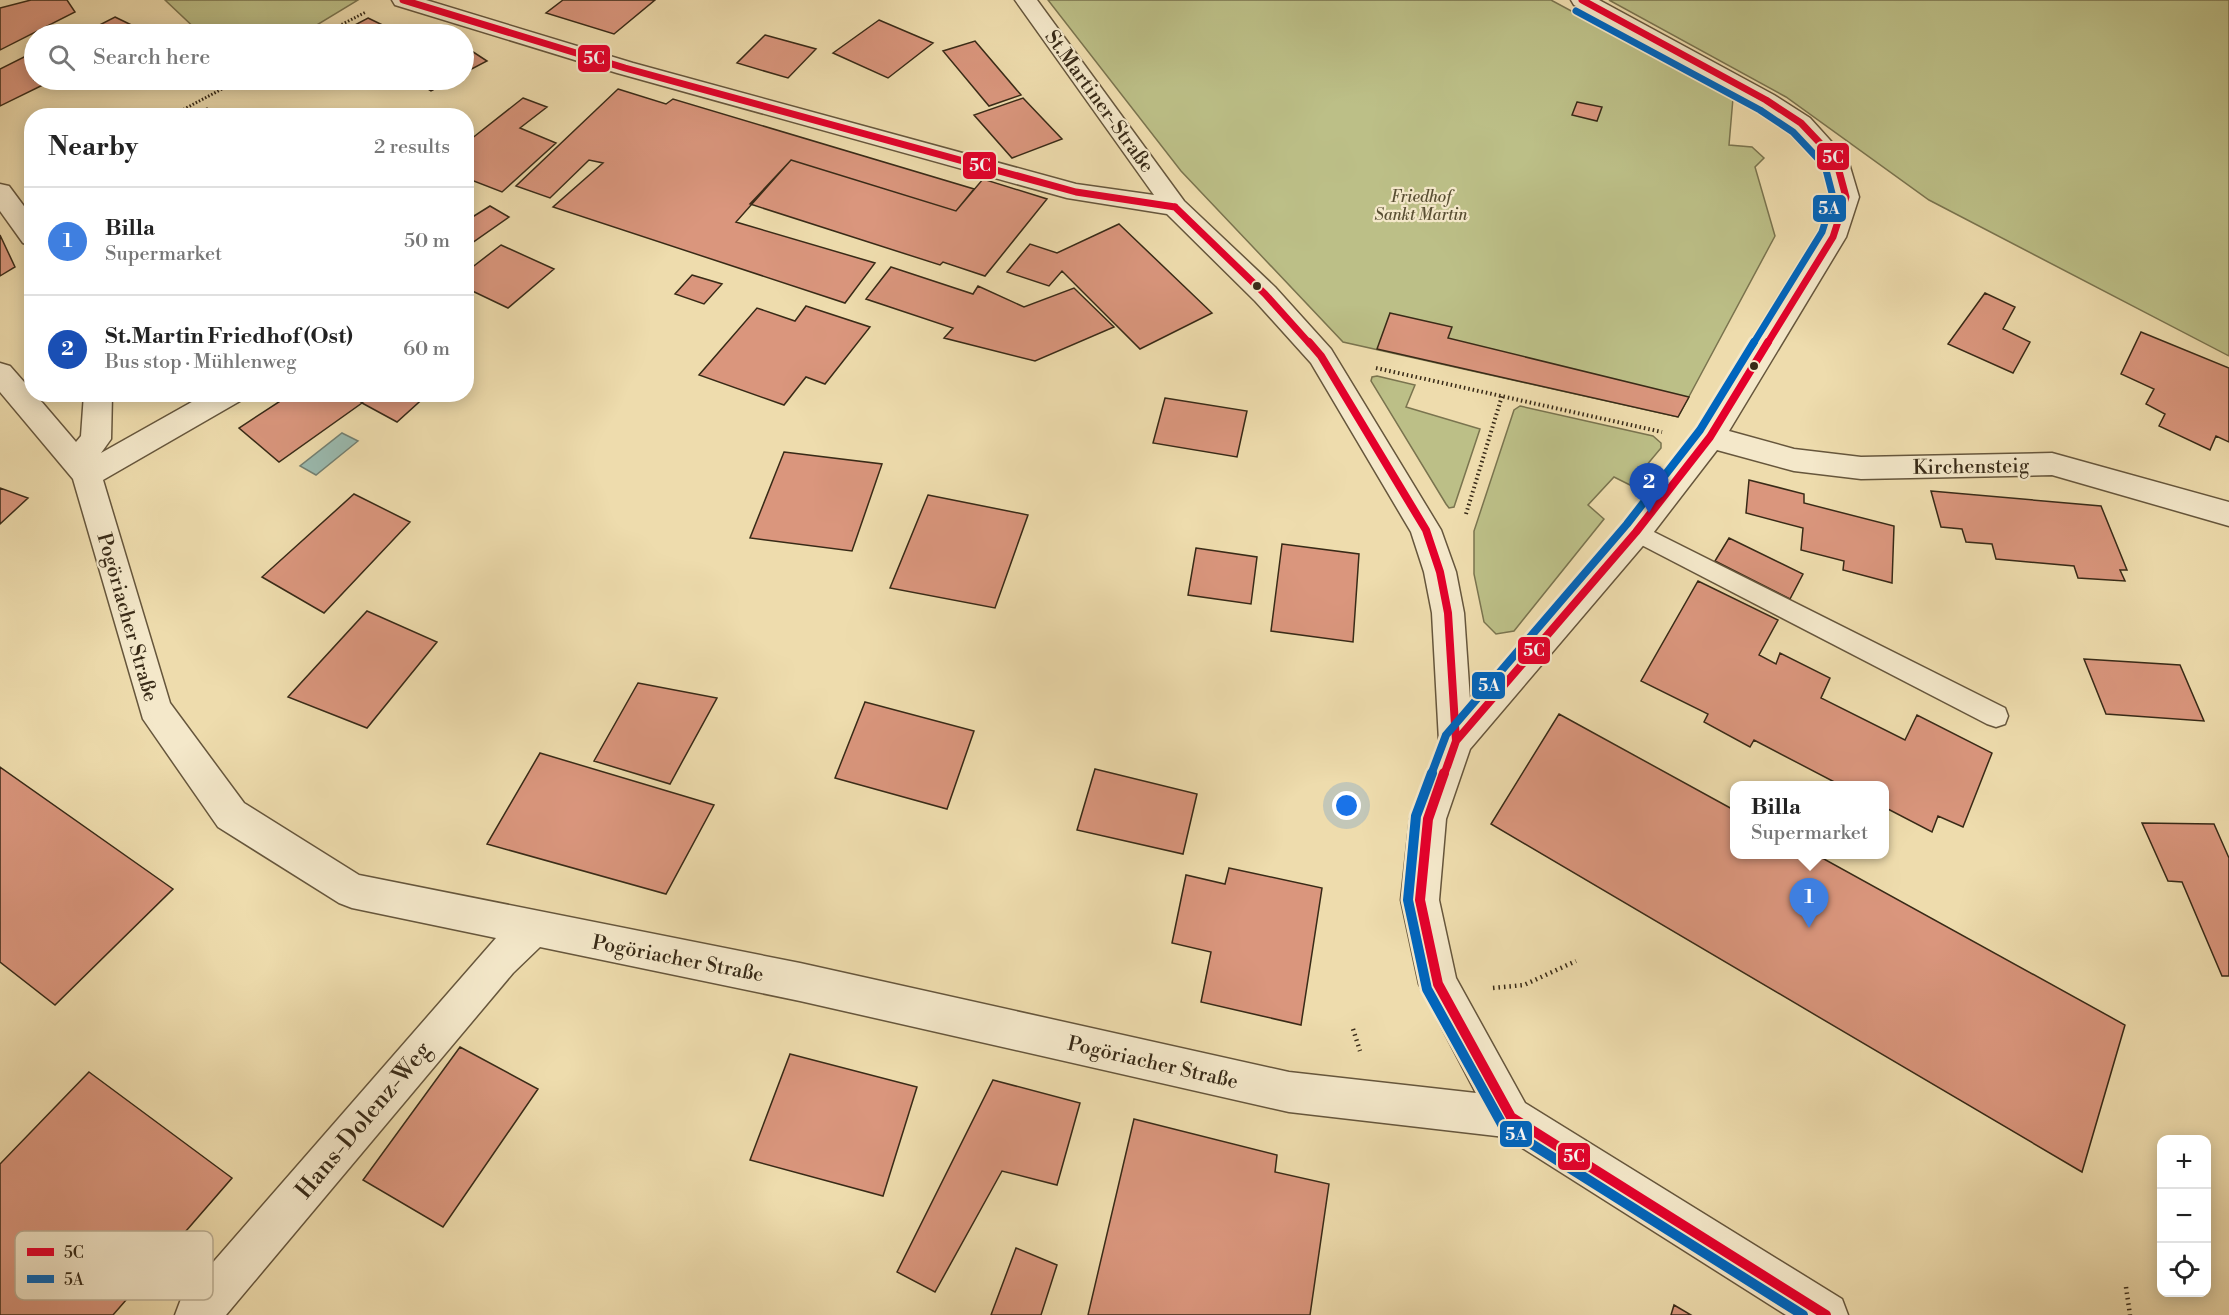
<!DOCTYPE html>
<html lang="en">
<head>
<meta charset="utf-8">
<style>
	body { margin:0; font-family:"Libre Bodoni",serif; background:#f2f2f2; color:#222 }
	.controls { position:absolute; right:18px; bottom:18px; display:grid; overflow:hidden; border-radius:12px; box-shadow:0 3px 15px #0003 }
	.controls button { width:54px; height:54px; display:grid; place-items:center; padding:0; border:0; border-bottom:2px solid #e0e0e0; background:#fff; color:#222; font:30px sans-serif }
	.you { position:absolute; left:1347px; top:806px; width:21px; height:21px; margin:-15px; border:4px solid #fff; border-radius:50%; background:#1a73e8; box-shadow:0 0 0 9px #1a73e833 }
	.badge { display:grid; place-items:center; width:39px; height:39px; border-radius:50%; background:#0f766e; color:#fff; font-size:20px; font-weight:700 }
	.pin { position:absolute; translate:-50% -50px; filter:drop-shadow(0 2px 3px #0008) }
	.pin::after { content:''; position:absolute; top:32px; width:21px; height:18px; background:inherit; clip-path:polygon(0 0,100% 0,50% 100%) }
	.popup { position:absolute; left:1730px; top:781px; width:159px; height:78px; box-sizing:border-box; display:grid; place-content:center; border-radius:12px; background:#fff; filter:drop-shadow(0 2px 4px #0005); font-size:20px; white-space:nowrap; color:#767676 }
	.popup b { font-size:22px; color:#222 }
	.popup::after { content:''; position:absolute; left:50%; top:100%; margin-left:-12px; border:12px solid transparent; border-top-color:#fff }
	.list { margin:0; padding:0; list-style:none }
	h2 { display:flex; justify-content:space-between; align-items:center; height:78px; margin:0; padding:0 24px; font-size:26px }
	h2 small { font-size:20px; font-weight:400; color:#767676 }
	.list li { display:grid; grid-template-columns:39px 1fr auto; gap:18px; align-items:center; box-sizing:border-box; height:108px; padding:0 24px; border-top:2px solid #e0e0e0 }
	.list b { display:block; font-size:22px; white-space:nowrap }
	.list p { margin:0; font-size:20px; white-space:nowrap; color:#767676 }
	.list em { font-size:20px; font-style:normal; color:#767676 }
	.icon { flex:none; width:33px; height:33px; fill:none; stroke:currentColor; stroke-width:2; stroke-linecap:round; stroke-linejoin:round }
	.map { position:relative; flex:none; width:2229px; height:1315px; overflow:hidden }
	.search { position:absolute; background:#fff; box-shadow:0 3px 15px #0003; left:24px; top:24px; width:450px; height:66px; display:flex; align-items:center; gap:15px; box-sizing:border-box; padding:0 21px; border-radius:33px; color:#767676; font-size:22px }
	.panel { position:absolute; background:#fff; box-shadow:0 3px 15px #0003; left:24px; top:108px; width:450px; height:294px; border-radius:24px }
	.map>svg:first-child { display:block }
</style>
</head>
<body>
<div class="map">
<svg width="2229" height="1315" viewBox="0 0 2229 1315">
	<rect width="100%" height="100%" fill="#eedcad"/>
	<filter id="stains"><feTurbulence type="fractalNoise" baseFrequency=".00333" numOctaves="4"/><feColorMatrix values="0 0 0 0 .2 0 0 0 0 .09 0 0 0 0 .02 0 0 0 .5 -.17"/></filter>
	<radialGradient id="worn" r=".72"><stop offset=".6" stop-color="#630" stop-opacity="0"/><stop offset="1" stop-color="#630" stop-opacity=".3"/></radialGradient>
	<path fill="#bcbf87" stroke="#7a744f" stroke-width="1.5" d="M165,0H358L302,34H201Z
		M1048,0H1551L1733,98L1729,145L1752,147L1764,158L1755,167L1775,236L1678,417L1343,342L1181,171Z
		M1609,0H2229V356L1929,200L1786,97Z
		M1377,376L1415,385L1406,407L1480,429L1454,507L1449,508L1446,504L1371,381L1372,377Z
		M1520,406L1653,436L1661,443V448L1630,485L1614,477L1588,505L1604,519L1514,631L1496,634L1484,622L1474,574V531L1514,410Z"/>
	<path fill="#9abaaf" stroke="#738072" stroke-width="1.5" d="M342,433L358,441L316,475L300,466Z"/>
	<path fill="#da967d" stroke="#382a17" stroke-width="1.5" d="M31,0H67L75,12L0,50V8Z
		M563,0H655L614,34L546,13Z
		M115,17L150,34H82Z
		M368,18L391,29L382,34H338Z
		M879,20L933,43L888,78L833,53Z
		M765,35L816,49L788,78L737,63Z
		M975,41L1021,95L989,106L943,51Z
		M464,46L487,61L464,73Z
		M34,52V80H53L0,106V69Z
		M413,80H452L431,91Z
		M618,89L666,104L673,99L974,189L956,211L791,160L736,222L875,263L845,303L553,207L603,163L589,160L550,198L516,186Z
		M523,98L547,107L520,128L556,143L502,192L466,178V143Z
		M1023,98L1062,139L1012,158L974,115Z
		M1577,102L1602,107L1597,121L1572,115Z
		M207,108L219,116H192Z
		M791,160L956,211L983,179L1047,199L985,276L943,262L940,265L750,204Z
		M490,206L509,217L469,245L466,243V221Z
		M1119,224L1212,313L1140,349L1062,271L1049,286L1007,272L1030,244L1057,253Z
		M0,235L15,267L0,276Z
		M501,245L554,269L508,308L466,288V272Z
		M891,267L973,294L978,286L1024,307L1074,288L1114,327L1035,361L944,338L953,328L866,299Z
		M692,275L722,284L704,304L675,294Z
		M1985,293L2015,307L2003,329L2030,342L2013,373L1948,344Z
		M806,306L870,327L825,384L806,377L784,405L699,375L757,308L795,321Z
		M1390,313L1452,327L1448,338L1689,397L1678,417L1377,349Z
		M2141,332L2229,368V442L2216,436L2210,450L2159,426L2165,414L2146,404L2154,389L2121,374Z
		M291,394H351L362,403L279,462L239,428Z
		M371,394H428L397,422L362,403Z
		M1165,398L1247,411L1237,457L1153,443Z
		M784,452L882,464L852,551L750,538Z
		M1749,480L1804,494V503L1894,526L1892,583L1843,570L1844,561L1801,550L1803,528L1746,513Z
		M0,488L28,498L0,524Z
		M1931,491L2101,506L2127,570H2120L2125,581L2078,578L2074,566L1996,559L1992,544L1966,542L1962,529L1941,527Z
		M354,494L410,522L324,613L262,577Z
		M928,495L1028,515L995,608L890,588Z
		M1729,538L1803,574L1790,599L1715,561Z
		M1282,544L1359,554L1353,642L1271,631Z
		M1196,548L1257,557L1251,604L1188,595Z
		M1698,581L1778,620L1759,655L1776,664L1780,653L1830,678L1821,698L1905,740L1917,715L1992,753L1963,827L1938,816L1932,832L1884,807V786H1842L1754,740L1750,747L1704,722L1708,714L1641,681Z
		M367,611L437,642L367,728L288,697Z
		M2084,659L2180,665L2204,721L2106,714Z
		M638,683L717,698L670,784L594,761Z
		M865,702L974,731L947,809L835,778Z
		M1559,714L1734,810V854H1815L2125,1025L2082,1172L1491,824Z
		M540,753L714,805L666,894L487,844Z
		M0,767L173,889L55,1005L0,962Z
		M1095,769L1197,794L1183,854L1077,830Z
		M2142,823L2214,824L2229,858V976H2222L2182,882L2168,881Z
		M1229,868L1322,888L1301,1025L1201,1002L1211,952L1172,943L1186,875L1225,884Z
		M460,1047L538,1089L443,1227L363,1180Z
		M790,1054L917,1087L883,1196L750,1160Z
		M89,1072L232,1178L113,1315H0V1164Z
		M993,1080L1080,1103L1057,1185L1002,1171L935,1292L897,1272Z
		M1134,1119L1277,1155L1275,1172L1329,1184L1310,1315H1088Z
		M1016,1248L1057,1265L1041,1315H991Z
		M1674,1305L1691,1315H1671Z"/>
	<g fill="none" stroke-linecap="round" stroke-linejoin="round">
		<defs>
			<path id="lane" d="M1636,523L2005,708L2008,716L2005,724L1996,727L1987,724L1628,538L1625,532L1628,526Z"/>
			<path id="street" d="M392,0H426L633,63L1076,184L1154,195L1015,0H1037L1184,201L1275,287L1331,349L1441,530L1456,572L1464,613L1470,700L1625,523L1700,429L1820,237L1833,197L1824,162L1792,128L1758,105L1574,5L1571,0H1599L1774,95L1810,118L1848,160L1859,197L1846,237L1729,431L1794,449L1861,457L2052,453L2229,502V526L2052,475L1861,479L1794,471L1717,450L1647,541L1470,749L1446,819L1439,900L1456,978L1525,1103L1842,1299L1848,1315H1786L1505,1137L1289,1112L800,1001L540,947L513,973L226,1315H175L181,1299L496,938L352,908L339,903L218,827L143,719L73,479L0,392V363L10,366L32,391V394H35L76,442L81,436L84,394H112L111,439L101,453L206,394H244L240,401L103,480L170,703L244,803L359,875L800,963L1289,1072L1476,1093L1419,984L1401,900L1410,819L1439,741L1432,613L1424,572L1411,532L1311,363L1255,301L1167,214L1067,198L617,73L395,5Z
				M0,184L9,186L32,217V246L23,243L0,211Z"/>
		</defs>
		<use href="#lane" stroke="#66563c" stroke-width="3"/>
		<use href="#street" stroke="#66563c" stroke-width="3"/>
		<path stroke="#382a17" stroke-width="3" stroke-dasharray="1.5 2" stroke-linecap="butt" d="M323,34L366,12
			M171,116L239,80"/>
		<path stroke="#382a17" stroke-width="4" stroke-dasharray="1.5 3" stroke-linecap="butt" d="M1376,368L1662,432
			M1466,514L1502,396"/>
		<path stroke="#382a17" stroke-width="4.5" stroke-dasharray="1.5 4" stroke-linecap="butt" d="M1493,988L1524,985L1576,961
			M1353,1029L1360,1051
			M2126,1287L2130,1315"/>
		<use href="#lane" fill="#f4e8ca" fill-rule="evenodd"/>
		<use href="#street" fill="#f4e8ca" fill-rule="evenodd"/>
		<defs>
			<path id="bus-1-far2" d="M403,0L625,68L1076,192L1175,207
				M1582,0L1766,100L1801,123L1836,160L1846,197L1833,237L1767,344
				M1175,207L1265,294L1310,344"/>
			<path id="bus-1-far1" d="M1309,342L1321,356L1426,530L1440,572L1448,613L1456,741L1447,767
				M1444,775L1456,741L1636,532L1710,437L1768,342"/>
			<path id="bus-1" d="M1444,773L1428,819L1420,900L1438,984L1511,1117L1826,1315"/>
			<path id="bus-2-far2" d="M1576,11L1760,110L1793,132L1825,166L1833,197L1822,232L1753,344"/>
			<path id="bus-2-far1" d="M1431,775L1446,735L1627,524L1700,430L1754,342"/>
			<path id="bus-2" d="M1432,773L1416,816L1408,900L1427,989L1503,1126L1803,1315"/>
		</defs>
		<use href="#bus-1-far2" stroke="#f4e8ca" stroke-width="10"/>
		<use href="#bus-1-far1" stroke="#f4e8ca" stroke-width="13"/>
		<use href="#bus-1" stroke="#f4e8ca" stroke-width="15"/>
		<use href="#bus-2-far2" stroke="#f4e8ca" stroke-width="10"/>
		<use href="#bus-2-far1" stroke="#f4e8ca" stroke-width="13"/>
		<use href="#bus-2" stroke="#f4e8ca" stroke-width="15"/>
		<use href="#bus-1-far2" stroke="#e4002b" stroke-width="7"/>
		<use href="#bus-1-far1" stroke="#e4002b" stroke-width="8"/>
		<use href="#bus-1" stroke="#e4002b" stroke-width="10"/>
		<use href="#bus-2-far2" stroke="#0065bd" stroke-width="7"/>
		<use href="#bus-2-far1" stroke="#0065bd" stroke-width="8"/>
		<use href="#bus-2" stroke="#0065bd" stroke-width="10"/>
	</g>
	<g fill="#382a17" stroke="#f4e8ca" stroke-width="2">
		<circle cx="1257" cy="286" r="5"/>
		<circle cx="1754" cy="366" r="5"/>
	</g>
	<g text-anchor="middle" stroke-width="4.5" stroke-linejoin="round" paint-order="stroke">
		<g font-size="16" font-style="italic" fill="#594f33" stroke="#f4e8ca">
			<text x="1421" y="202">Friedhof<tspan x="1421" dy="18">Sankt Martin</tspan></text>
		</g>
		<g font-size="20" fill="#382a17" stroke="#f4e8ca">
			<text transform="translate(1100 101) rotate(54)" y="7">St.Martiner-Straße</text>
			<text transform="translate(1971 466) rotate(-1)" y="7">Kirchensteig</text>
			<text transform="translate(128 617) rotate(74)" y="7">Pogöriacher Straße</text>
			<text transform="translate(678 958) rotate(11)" y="7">Pogöriacher Straße</text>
			<text transform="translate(1153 1062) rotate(13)" y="7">Pogöriacher Straße</text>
		</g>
		<g font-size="24" fill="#382a17" stroke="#f4e8ca">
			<text transform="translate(363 1120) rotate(-50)" y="8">Hans-Dolenz-Weg</text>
		</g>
	</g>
	<rect x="15" y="1231" width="198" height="69" rx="9" fill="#f4e8ca" stroke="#bcaf94" stroke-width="1.5"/>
	<rect x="27" y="1248" width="27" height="8" fill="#e4002b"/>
	<rect x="27" y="1275" width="27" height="8" fill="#0065bd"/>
	<g font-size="16" fill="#382a17">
		<text x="64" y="1258">5C</text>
		<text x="64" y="1285">5A</text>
	</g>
	<g stroke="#f4e8ca" stroke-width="2">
		<rect x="577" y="44" width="34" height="29" rx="6" fill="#e4002b"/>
		<rect x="1816" y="142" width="34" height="29" rx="6" fill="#e4002b"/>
		<rect x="962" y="151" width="35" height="29" rx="6" fill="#e4002b"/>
		<rect x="1812" y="194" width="35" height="29" rx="6" fill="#0065bd"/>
		<rect x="1517" y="636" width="34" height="29" rx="6" fill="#e4002b"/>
		<rect x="1471" y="671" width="35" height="29" rx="6" fill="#0065bd"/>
		<rect x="1499" y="1120" width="34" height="28" rx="6" fill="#0065bd"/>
		<rect x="1557" y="1142" width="34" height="29" rx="6" fill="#e4002b"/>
	</g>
	<g font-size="16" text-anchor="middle" font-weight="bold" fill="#fff">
		<text x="594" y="64">5C</text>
		<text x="1833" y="163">5C</text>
		<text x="980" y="171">5C</text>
		<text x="1829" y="214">5A</text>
		<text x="1534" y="656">5C</text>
		<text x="1489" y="691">5A</text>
		<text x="1516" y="1140">5A</text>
		<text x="1574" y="1162">5C</text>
	</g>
	<rect width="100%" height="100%" filter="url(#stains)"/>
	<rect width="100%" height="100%" fill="url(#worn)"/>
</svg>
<div class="controls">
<button>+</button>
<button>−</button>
<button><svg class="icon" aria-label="locate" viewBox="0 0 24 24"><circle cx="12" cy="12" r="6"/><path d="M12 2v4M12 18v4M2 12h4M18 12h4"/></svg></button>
</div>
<div class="you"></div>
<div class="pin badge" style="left:1809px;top:928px;background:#3f7fe0">1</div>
<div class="popup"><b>Billa</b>Supermarket</div>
<div class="pin badge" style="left:1649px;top:513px;background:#1a4fb4">2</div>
<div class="search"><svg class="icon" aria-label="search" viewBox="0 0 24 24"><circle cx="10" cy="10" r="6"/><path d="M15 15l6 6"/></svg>Search here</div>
<section class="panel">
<h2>Nearby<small>2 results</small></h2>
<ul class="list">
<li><span class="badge" style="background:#3f7fe0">1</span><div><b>Billa</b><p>Supermarket</p></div><em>50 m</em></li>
<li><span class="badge" style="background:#1a4fb4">2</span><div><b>St.Martin Friedhof (Ost)</b><p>Bus stop · Mühlenweg</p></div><em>60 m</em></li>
</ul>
</section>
</div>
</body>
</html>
